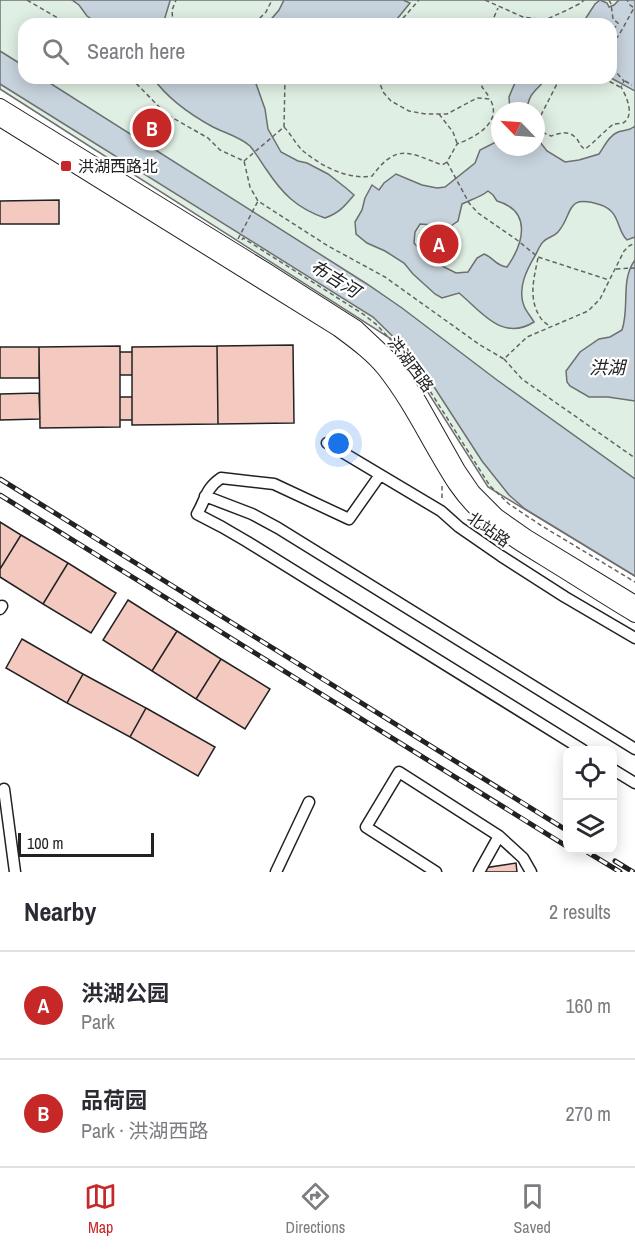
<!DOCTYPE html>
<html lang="en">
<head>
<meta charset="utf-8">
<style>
	body { margin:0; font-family:"Archivo Narrow","Noto Sans SC",sans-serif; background:#f2f2f3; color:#2b2b33 }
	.controls { position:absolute; right:18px; bottom:18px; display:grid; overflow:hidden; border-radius:12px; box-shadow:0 3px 15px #0003 }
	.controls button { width:54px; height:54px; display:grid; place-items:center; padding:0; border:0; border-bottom:2px solid #e1e1e2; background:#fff; color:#2b2b33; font:30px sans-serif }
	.compass { position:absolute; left:491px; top:102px; width:54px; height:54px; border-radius:50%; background:#fff; box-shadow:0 3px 15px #0003; rotate:295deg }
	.scale { position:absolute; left:18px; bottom:15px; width:136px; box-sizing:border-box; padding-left:6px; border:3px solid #222; border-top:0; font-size:16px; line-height:21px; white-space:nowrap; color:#222; -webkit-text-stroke:4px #fff; paint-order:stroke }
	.you { position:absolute; left:339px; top:444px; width:21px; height:21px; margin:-15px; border:4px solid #fff; border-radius:50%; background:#1a73e8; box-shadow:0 0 0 9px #1a73e833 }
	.badge { display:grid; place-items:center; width:39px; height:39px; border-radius:50%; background:#c62828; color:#fff; font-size:20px; font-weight:700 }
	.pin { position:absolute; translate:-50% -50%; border:3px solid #fff; box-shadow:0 2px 6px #0006 }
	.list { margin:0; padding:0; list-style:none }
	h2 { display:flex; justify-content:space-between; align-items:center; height:78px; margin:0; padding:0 24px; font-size:26px }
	h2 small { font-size:20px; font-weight:400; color:#7c7c81 }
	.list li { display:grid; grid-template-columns:39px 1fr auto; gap:18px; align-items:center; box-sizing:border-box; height:108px; padding:0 24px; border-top:2px solid #e1e1e2 }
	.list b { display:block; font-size:22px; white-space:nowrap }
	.list p { margin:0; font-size:20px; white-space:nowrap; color:#7c7c81 }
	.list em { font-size:20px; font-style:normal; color:#7c7c81 }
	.icon { flex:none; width:33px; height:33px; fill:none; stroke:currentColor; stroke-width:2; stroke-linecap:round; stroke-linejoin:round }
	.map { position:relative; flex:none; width:635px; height:872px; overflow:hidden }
	.search { position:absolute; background:#fff; box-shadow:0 3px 15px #0003; left:18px; right:18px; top:18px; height:66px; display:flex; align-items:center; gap:15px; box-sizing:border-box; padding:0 21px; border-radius:18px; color:#7c7c81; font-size:22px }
	.sheet { height:294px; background:#fff }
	nav { display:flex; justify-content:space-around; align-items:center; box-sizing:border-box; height:84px; border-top:2px solid #e1e1e2; background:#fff; font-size:16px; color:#7c7c81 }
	nav a { display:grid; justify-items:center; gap:3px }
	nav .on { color:#c62828 }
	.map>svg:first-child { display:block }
</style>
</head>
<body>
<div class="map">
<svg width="635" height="872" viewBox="0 0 635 872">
	<rect width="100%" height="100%" fill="#fff"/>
	<path fill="#e0efe3" stroke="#6f6f6f" stroke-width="1.5" fill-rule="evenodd" d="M0,0H635V576L488,487L396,342L0,89ZM24,24H611V78H24ZM500,111H536V147H500Z"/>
	<path fill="#c7d3dd" stroke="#6f6f6f" stroke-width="1.5" fill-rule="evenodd" d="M72,0H169L170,1L163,24H99L87,16L79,5Z
		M284,0H403L410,3L393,24H267L279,10Z
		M600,0L607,3L609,7L614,5L619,0H635V91L611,78V24H582L595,4Z
		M0,51L24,66V78H42L367,284L402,308L497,380L635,479V576L525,509L509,495L482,461L416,359L373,317L0,84Z
		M153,78H254L265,109L268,129L281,152L298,161L307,163L328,174L346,188L354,195C344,207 339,213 325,218C296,208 282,193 266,169C261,162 256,153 250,146C240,137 225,133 213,127C191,115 168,99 153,78Z
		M517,78H547C537,90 528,93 527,111H510L509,97Z
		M635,126V237L627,240C616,230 621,212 601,205C564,193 574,214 558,232C554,237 547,237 543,242C540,245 538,250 536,254C527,269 517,288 524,306C526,311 531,317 534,322C502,342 482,312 459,293L442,298L435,294L413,274L404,263L385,251L367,243L356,234L355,222L362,210L365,198L372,185L379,190L384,183L396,174L422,185L437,188L445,187L475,163L480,150L496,142L498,133L500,132V147H536V137L547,151L565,162L579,160L599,154C604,147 608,137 616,133C623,129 628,132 635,126ZM488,191L493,195L497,201C532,211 524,243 507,267C494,265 495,258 484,254L477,258L468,272L456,273L442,266L439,259L421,251L414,243L415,232L420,224L435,225L445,230L458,221L462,204C470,200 481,197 488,191Z
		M635,260V401L608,397H589L570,386L567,382L566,371L580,352L599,339L610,337L622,330C630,307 620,280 635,260Z"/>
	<path fill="#f3c9c0" stroke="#222" stroke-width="1.5" d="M59,200V224H0V201Z
		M293,345L294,423L218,424L217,346Z
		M120,346V427L40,428L39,347Z
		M217,346L218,424L132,425V347Z
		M0,347H39V378H0Z
		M120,352H132V375H120Z
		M39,393L40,419L0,420V394Z
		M120,397H132V420H120Z
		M0,522L21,535L0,569Z
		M21,535L68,563L43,604L0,577V569Z
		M68,563L116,593L91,633L43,604Z
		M128,600L177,631L152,671L103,640Z
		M177,631L221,659L196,699L152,671Z
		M22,639L83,674L67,703L6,668Z
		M221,659L270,689L245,729L196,699Z
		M83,674L146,708L130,737L67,703Z
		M146,708L215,747L198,776L130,737Z
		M516,863L517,872H484V868Z"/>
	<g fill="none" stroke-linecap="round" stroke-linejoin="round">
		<defs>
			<path id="minor" d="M327,443L441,511L459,527L501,556L565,597L635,638
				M380,475L349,519L274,484L221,478C205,489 206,499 197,514L222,527L246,541L583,750
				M205,496L252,514L278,528L635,749
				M0,609L2,606
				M612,769L635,783
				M4,789L15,872
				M499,836L523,858L531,872
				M276,872L309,802
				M436,872L366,827L399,772L499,836L479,872"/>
			<path id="major" d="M0,106L266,270L357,328L391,360L419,401L458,470L473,492L497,516L527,537L635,603
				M0,119L338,329C354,341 371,353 384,369C412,404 431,447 456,485C482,523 517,542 556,566C582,582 608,599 635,615"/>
		</defs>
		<use href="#minor" stroke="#222" stroke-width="13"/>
		<use href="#major" stroke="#222" stroke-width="16"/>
		<path stroke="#646464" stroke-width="1.5" stroke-dasharray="4.5 3" stroke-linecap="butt" d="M27,0L68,24
			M485,0L523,17L545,20L565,11L581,3L584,0
			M609,0L611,4L613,19L618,23L617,26L613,28L611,33
			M173,24L172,10L176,0
			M218,24L224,21L256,22
			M257,24L256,22L266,12L272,0
			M398,24L419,0
			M491,24L498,8
			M611,45L619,35L634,8L630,5L627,0
			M131,78L166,114L208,138L220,150L244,161L250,187L258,201L328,246L385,277L480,345L504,359L527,337L588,311L600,299L624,251L629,246L635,243
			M378,78L383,92L391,101L409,111L426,114H447L477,98L490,99C503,122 476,137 457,144L447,162L469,203L478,213L517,240L538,257L609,280
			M482,78V87L490,98
			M560,78L538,121L544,133L551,136C559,133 569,130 576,138C580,142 579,146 585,149C593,144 608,127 614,124C616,124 622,123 623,123C635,116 627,97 621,87L624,81L615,71L611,62
			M603,78L620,87
			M625,81L632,85
			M439,114L453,132L457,143
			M493,118L500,119
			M284,127C291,134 295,143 302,150C321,166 347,180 372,176C397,143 408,152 442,165L447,162
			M244,161L284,127L285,78
			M238,239L258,201
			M242,240L243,238L363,314L377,325L413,364L490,486L509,504L542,526L635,582
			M538,258C534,278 528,298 540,317C542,321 547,324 551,327
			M616,269L635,268
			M504,359L522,379L635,458
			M442,486V498"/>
		<use href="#minor" stroke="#fff" stroke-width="10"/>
		<use href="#major" stroke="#fff" stroke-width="14"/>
		<defs>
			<path id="rail" d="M0,479L568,831
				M0,495L568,847
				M584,850L620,872
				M615,861L633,872"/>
		</defs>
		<use href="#rail" stroke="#222" stroke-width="5"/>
		<use href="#rail" stroke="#fff" stroke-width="3" stroke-dasharray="9" stroke-linecap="butt"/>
	</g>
	<rect fill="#c62828" stroke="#fff" stroke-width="2" x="60" y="160" width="12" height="12" rx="3"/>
	<g text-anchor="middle" stroke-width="4.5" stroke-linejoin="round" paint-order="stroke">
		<g font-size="16" fill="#222" stroke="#fff" text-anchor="start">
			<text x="78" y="172">洪湖西路北</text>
		</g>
		<g font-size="16" fill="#222" stroke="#fff">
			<text transform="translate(411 364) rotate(53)" y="6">洪湖西路</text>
			<text transform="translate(489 529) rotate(35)" y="6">北站路</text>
		</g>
		<g font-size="18" font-style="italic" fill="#222" stroke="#fff">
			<text transform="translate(335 279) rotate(32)" y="6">布吉河</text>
			<text x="607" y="374">洪湖</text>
		</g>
	</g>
</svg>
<div class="controls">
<button><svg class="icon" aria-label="locate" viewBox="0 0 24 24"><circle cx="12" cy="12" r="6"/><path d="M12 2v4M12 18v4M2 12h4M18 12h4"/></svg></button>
<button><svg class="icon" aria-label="layers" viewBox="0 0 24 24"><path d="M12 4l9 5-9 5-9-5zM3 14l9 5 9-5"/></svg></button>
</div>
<svg class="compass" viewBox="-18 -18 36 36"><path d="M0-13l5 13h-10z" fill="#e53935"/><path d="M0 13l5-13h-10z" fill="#7c7c81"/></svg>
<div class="scale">100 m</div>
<div class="you"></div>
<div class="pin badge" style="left:439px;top:244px">A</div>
<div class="pin badge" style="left:152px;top:128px">B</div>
<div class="search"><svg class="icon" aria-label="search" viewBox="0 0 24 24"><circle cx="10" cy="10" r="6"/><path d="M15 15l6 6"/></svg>Search here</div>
</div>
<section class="sheet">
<h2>Nearby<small>2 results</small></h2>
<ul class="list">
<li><span class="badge">A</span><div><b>洪湖公园</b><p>Park</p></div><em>160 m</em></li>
<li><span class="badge">B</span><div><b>品荷园</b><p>Park · 洪湖西路</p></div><em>270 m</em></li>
</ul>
</section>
<nav>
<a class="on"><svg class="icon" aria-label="map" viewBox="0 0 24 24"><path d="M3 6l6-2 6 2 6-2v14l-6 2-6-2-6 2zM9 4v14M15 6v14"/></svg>Map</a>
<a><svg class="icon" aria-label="directions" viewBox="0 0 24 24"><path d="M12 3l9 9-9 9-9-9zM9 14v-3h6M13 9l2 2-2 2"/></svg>Directions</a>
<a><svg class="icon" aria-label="saved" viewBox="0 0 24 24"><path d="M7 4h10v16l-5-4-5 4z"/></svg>Saved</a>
</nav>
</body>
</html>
